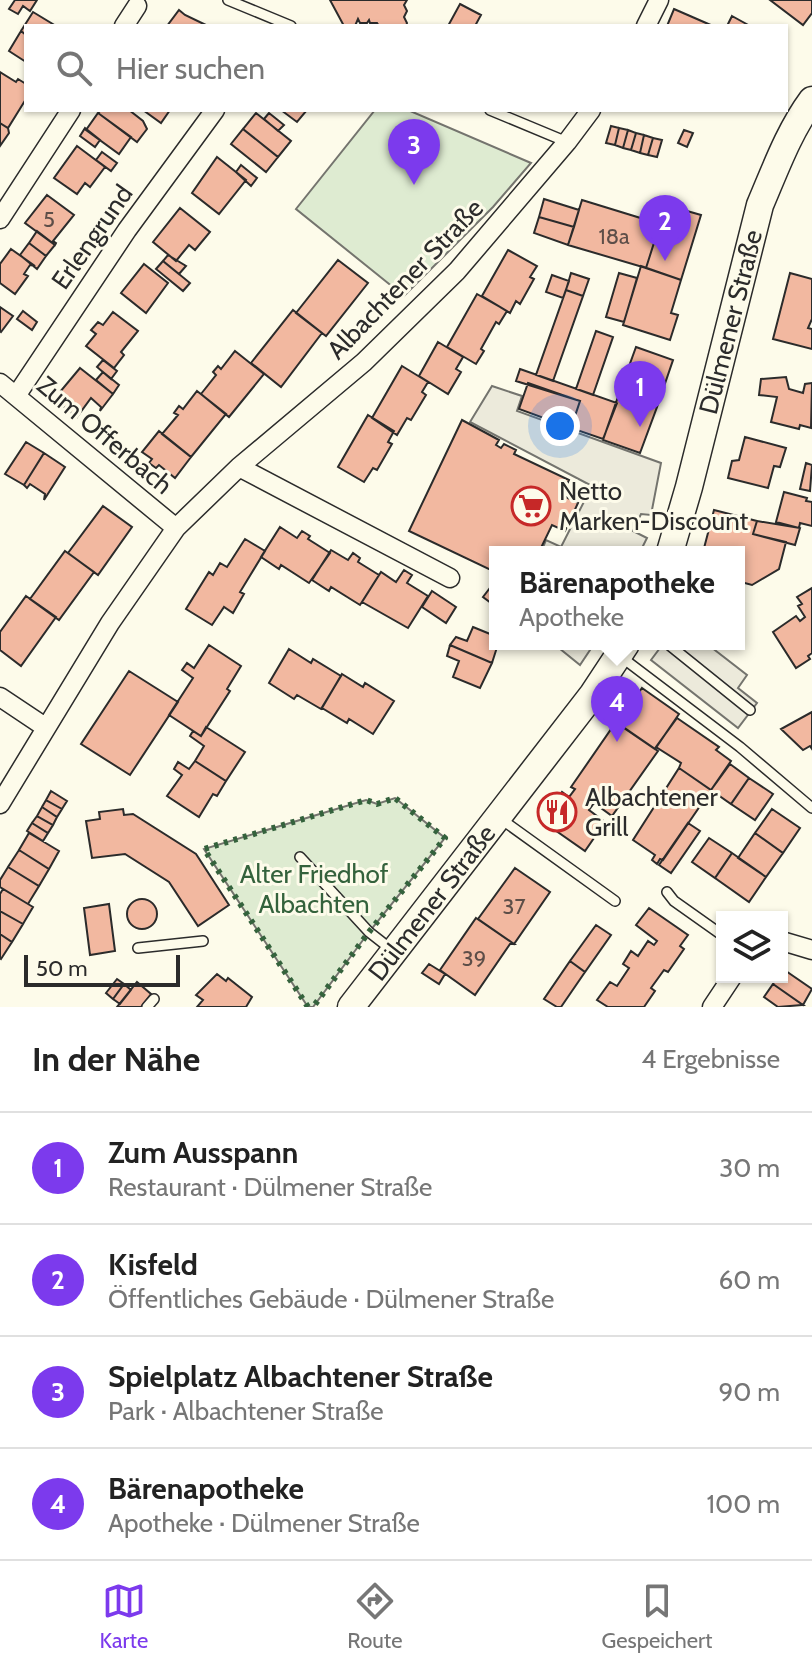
<!DOCTYPE html>
<html lang="de">
<head>
<meta charset="utf-8">
<style>
	body { margin:0; font-family:Cabin,sans-serif; background:#f6f6f6; color:#222 }
	.controls { position:absolute; right:24px; bottom:24px; display:grid; overflow:hidden; border-radius:0px; box-shadow:0 2px 6px #0004 }
	.controls button { width:72px; height:72px; display:grid; place-items:center; padding:0; border:0; border-bottom:2px solid #e0e0e0; background:#fff; color:#222; font:40px sans-serif }
	.scale { position:absolute; left:24px; bottom:20px; width:156px; box-sizing:border-box; padding-left:8px; border:4px solid #2b2b2b; border-top:0; font-size:22px; line-height:28px; white-space:nowrap; color:#2b2b2b; -webkit-text-stroke:6px #fdfbea; paint-order:stroke }
	.you { position:absolute; left:560px; top:426px; width:28px; height:28px; margin:-20px; border:6px solid #fff; border-radius:50%; background:#1a73e8; box-shadow:0 0 0 12px #1a73e833 }
	.badge { display:grid; place-items:center; width:52px; height:52px; border-radius:50%; background:#7c3aed; color:#fff; font-size:26px; font-weight:700 }
	.pin { position:absolute; translate:-50% -66px; filter:drop-shadow(0 2px 4px #0008) }
	.pin::after { content:''; position:absolute; top:42px; width:28px; height:24px; background:inherit; clip-path:polygon(0 0,100% 0,50% 100%) }
	.popup { position:absolute; left:489px; top:546px; width:256px; height:104px; box-sizing:border-box; display:grid; place-content:center; border-radius:0px; background:#fff; filter:drop-shadow(0 2px 6px #0005); font-size:26px; white-space:nowrap; color:#767676 }
	.popup b { font-size:30px; color:#222 }
	.popup::after { content:''; position:absolute; left:50%; top:100%; margin-left:-16px; border:16px solid transparent; border-top-color:#fff }
	.list { margin:0; padding:0; list-style:none }
	h2 { display:flex; justify-content:space-between; align-items:center; height:104px; margin:0; padding:0 32px; font-size:34px }
	h2 small { font-size:26px; font-weight:400; color:#767676 }
	.list li { display:grid; grid-template-columns:52px 1fr auto; gap:24px; align-items:center; box-sizing:border-box; height:112px; padding:0 32px; border-top:2px solid #e0e0e0 }
	.list b { display:block; font-size:30px; white-space:nowrap }
	.list p { margin:0; font-size:26px; white-space:nowrap; color:#767676 }
	.list em { font-size:26px; font-style:normal; color:#767676 }
	.icon { flex:none; width:44px; height:44px; fill:none; stroke:currentColor; stroke-width:2; stroke-linecap:round; stroke-linejoin:round }
	.map { position:relative; flex:none; width:812px; height:1007px; overflow:hidden }
	.search { position:absolute; background:#fff; box-shadow:0 2px 6px #0004; left:24px; right:24px; top:24px; height:88px; display:flex; align-items:center; gap:20px; box-sizing:border-box; padding:0 28px; border-radius:0px; color:#767676; font-size:30px }
	.sheet { height:552px; background:#fff }
	nav { display:flex; justify-content:space-around; align-items:center; box-sizing:border-box; height:112px; border-top:2px solid #e0e0e0; background:#fff; font-size:22px; color:#767676 }
	nav a { display:grid; justify-items:center; gap:4px }
	nav .on { color:#7c3aed }
	.map>svg:first-child { display:block }
</style>
</head>
<body>
<div class="map">
<svg width="812" height="1007" viewBox="0 0 812 1007">
	<rect width="100%" height="100%" fill="#fdfbea"/>
	<path fill="#deebd1" stroke="#74746e" stroke-width="2" d="M375,110H408L531,163L493,207L404,296L296,209Z
		M395,798L445,838L369,932L313,1007H308L204,849L366,800L377,804Z"/>
	<path fill="#eceadb" stroke="#74746e" stroke-width="2" d="M492,386L522,396L517,411L661,463L651,515L641,514L633,531L647,538L640,552H541L546,540L561,547L592,486L470,422Z
		M554,644H594L580,665Z
		M663,644H707L747,675L738,688L757,703L738,728L651,660Z"/>
	<path fill="#f2b8a0" stroke="#2b2b2b" stroke-width="2" d="M15,0H37L30,11L23,6L18,14L9,9Z
		M330,0H407L404,5L407,11L404,17L407,23L406,26H379L377,23H370L369,20L367,23H360L358,19L355,26H344Z
		M770,0H812V13L803,25Z
		M460,4L481,15L475,26H448Z
		M674,9L713,26H667Z
		M179,10L185,15L208,26H167Z
		M33,12L56,26H26V35L21,31Z
		M732,16L750,26H727Z
		M21,31L26,35V62L9,51Z
		M0,72L16,82L18,79L26,84V99L8,128L0,123Z
		M101,110H129L143,121L147,129L137,142L98,113Z
		M143,110H170L161,123Z
		M281,110H307L297,122Z
		M98,113L131,137L119,154L86,130Z
		M256,113L291,141L278,157L243,129Z
		M269,113L284,125L278,131L264,119Z
		M0,123L8,128L9,133L0,146Z
		M611,126L619,128L615,145L606,143Z
		M85,128L100,140L95,147L80,136Z
		M619,128L628,130L623,148L615,145Z
		M243,129L278,157L266,172L231,144Z
		M628,130L636,133L631,150L623,148Z
		M684,130L693,133L687,147L678,143Z
		M636,133L644,135L640,153L631,150Z
		M644,135L653,138L648,155L640,153Z
		M653,138L662,140L657,157L648,155Z
		M77,146L105,167L90,187L85,183L77,194L54,178Z
		M102,152L117,163L111,171L96,160Z
		M217,157L246,180L219,214L192,193Z
		M241,165L257,178L251,186L236,172Z
		M47,195L74,215L53,241L56,243L55,245L25,223Z
		M544,199L579,210L574,227L539,217Z
		M582,200L660,224L646,268L568,245Z
		M666,205L701,215L681,280L646,268Z
		M180,208L210,232L195,250L189,245L176,261L153,242Z
		M539,217L574,227L568,245L534,233Z
		M37,231L55,245L46,256L29,243Z
		M29,243L46,256L37,269L20,255Z
		M11,249L35,266L30,265L24,274L28,276L15,294L0,283V264Z
		M508,250L537,266L530,277L534,279L520,304L516,301L510,313L482,296Z
		M168,255L186,266L179,274L163,261Z
		M338,260L368,283L326,336L296,313Z
		M163,261L190,283L183,291L156,269Z
		M144,264L168,283L146,313L121,293Z
		M641,266L681,280L671,313L678,315L670,340L623,325Z
		M571,273L589,279L583,296L566,290Z
		M619,273L637,278L624,322L606,317Z
		M790,273L812,279V319L808,328L812,329V349L773,339Z
		M552,275L569,281L563,298L546,292Z
		M566,290L583,296L553,381L536,375Z
		M477,294L507,311L499,324L496,322L481,349L484,351L476,364L447,347Z
		M0,307L13,316L1,332L0,331Z
		M293,310L322,333L281,387L251,363Z
		M23,311L37,322L32,330L17,319Z
		M113,312L138,331L121,352L124,355L114,368L86,346L96,334L91,330L98,322L103,325Z
		M596,331L613,337L593,395L576,389Z
		M438,342L463,357L456,369L461,372L448,394L419,376Z
		M636,347L673,360L657,407L619,394Z
		M235,351L264,374L229,417L201,394L216,375L213,372L218,366L221,369Z
		M103,360L117,371L111,379L97,367Z
		M402,366L428,382L422,392L426,395L411,420L407,418L397,435L372,418Z
		M80,368L113,394L100,411L101,407L91,398L77,417L54,399Z
		M520,369L617,403L603,439L571,428L580,401L516,381Z
		M103,372L119,385L113,394L96,380Z
		M786,377L789,389L803,393L805,384L812,383L811,428L800,425L799,429L771,422L777,397L759,395L761,379Z
		M528,383L580,401L571,428L519,409Z
		M197,391L226,414L191,457L162,434L178,415L174,413L179,406L183,409Z
		M619,394L657,407L640,453L603,440Z
		M368,415L394,431L388,442L392,444L377,470L373,468L364,482L338,467Z
		M462,420L499,440L496,445L501,448L504,444L516,450L514,454L569,480L562,495L578,503L565,531L552,525L539,552H495V572L409,531Z
		M159,431L191,457L175,478L159,465L156,468L149,463L152,459L142,452Z
		M745,437L786,448L780,467L774,466L768,488L728,478L732,461L739,460Z
		M26,442L44,453L24,485L5,474Z
		M44,453L65,467L44,500L45,494L30,484L27,488L24,485Z
		M806,463L812,465L810,491L800,489Z
		M784,492L807,498L806,501L812,502V526L800,523L799,528L776,522Z
		M103,506L132,527L98,575L68,553Z
		M714,510L757,521L753,534L786,542L779,569L752,585L741,582L739,591V552H703Z
		M757,521L800,528L795,545L753,534Z
		M280,527L297,538L302,531L310,536L308,539L330,553L309,583L281,565L279,569L261,557Z
		M245,539L265,551L240,592L244,594L233,613L224,607L212,625L186,609L209,572L213,575L220,563L227,567Z
		M331,550L348,560L353,553L360,558L358,562L379,575L360,605L331,587L329,591L312,580Z
		M65,551L94,572L59,620L30,599Z
		M404,570L412,575L407,583L428,596L408,628L362,602L381,572L396,582Z
		M493,584L495,585V606L483,597Z
		M812,588V653L808,656L810,659L796,668L773,632L796,616L800,621L805,617L798,606L802,604L797,597Z
		M432,591L456,607L446,623L422,607Z
		M26,596L56,617L21,666L0,650V632Z
		M473,627L495,636V644H498L492,663L450,645L456,637L467,641Z
		M209,645L241,666L227,689L230,691L201,736L169,715L193,678L182,670L187,663L194,668Z
		M450,645L492,663L480,688L453,677L459,661L447,656Z
		M289,649L311,663L313,659L341,676L321,709L297,695L294,699L269,683Z
		M129,671L178,702L130,775L81,744Z
		M342,674L363,687L365,683L394,701L373,734L349,719L347,723L322,708Z
		M642,688L679,714L655,749L621,726L625,720L619,714L634,693L637,695Z
		M812,712V749L810,746L803,750L781,729Z
		M677,718L719,747L716,750L731,761L711,790L679,768L681,763L656,747Z
		M616,722L658,751L612,816L594,803L589,810L605,822L585,851L542,821L562,792L569,797L575,789L571,787Z
		M206,727L245,752L226,781L195,761L204,746L190,736L193,731L201,736Z
		M195,761L226,781L217,796L213,794L199,817L167,796L182,775L174,769L178,762L189,769Z
		M730,764L749,778L731,804L711,790Z
		M679,768L711,790L663,860L660,859L657,864L652,860L655,855L633,840Z
		M749,778L773,794L755,820L731,804Z
		M51,791L67,801L62,809L46,800Z
		M46,800L62,809L57,817L42,807Z
		M42,807L57,817L53,825L37,816Z
		M123,809L124,815L133,814L196,854L229,905L198,926L169,882L125,854L92,858L86,821L100,819L99,812Z
		M772,809L800,828L783,853L755,833Z
		M37,816L53,825L48,833L32,823Z
		M32,823L48,833L43,841L27,831Z
		M688,823L700,831L671,873L659,865Z
		M29,833L59,851L49,869L19,850Z
		M755,833L783,853L766,877L738,858Z
		M709,838L732,853L715,878L692,862Z
		M19,850L49,869L39,886L8,867Z
		M732,853L766,877L749,902L715,878Z
		M8,867L39,886L28,904L0,887V880Z
		M515,868L550,892L514,944L478,919Z
		M3,889L33,907L23,924L0,911V894Z
		M127 914a15 15 0 1 1 30 0a15 15 0 1 1-30 0Z
		M109,904L115,951L90,955L84,908Z
		M649,908L688,935L680,946L684,949L668,972L664,970L651,988L655,991L644,1007H608L597,1000L610,982L617,986L629,968L623,964L631,951L638,956L648,941L654,945L657,941L636,925Z
		M0,911L23,924L12,942L0,934Z
		M476,918L514,944H510L475,995L440,970Z
		M596,925L611,935L585,972L570,961Z
		M0,934L12,942L1,959L0,958Z
		M570,961L585,972L561,1007H557L544,999Z
		M429,964L445,974L439,984L422,973Z
		M783,969L812,989L803,1005L773,984L777,977H782Z
		M217,974L226,981L228,978L252,997L246,1007H197L203,1000L196,995Z
		M117,979L124,984L113,999L106,993Z
		M137,982L151,994L141,1007H117Z
		M124,984L131,990L120,1004L113,999Z
		M773,984L803,1005H802L778,1007L764,997Z"/>
	<g fill="none" stroke-linecap="round" stroke-linejoin="round">
		<defs>
			<path id="lane" d="M228,0L291,26
				M490,110L567,142
				M668,644L750,710
				M620,656L740,747L812,808
				M501,819L615,901
				M300,857L369,932L392,950
				M667,892L674,901L722,935
				M138,948L203,941
				M147,1007L154,999"/>
			<path id="street" d="M124,26L137,6
				M646,26L659,0
				M0,219L71,110
				M0,383L176,528
				M16,396L127,230L215,110
				M239,467L450,578
				M0,697L45,727
				M0,804L110,623L176,528L239,467L364,362L457,271L567,142L591,110
				M782,941L812,950
				M712,1007L732,977"/>
			<g id="secondary">
				<path id="s1" d="M670,552L689,487L760,205C775,170 789,131 812,100"/>
				<path id="s2" d="M351,1007L593,694L626,644"/>
			</g>
		</defs>
		<use href="#lane" stroke="#2b2b2b" stroke-width="12"/>
		<use href="#street" stroke="#2b2b2b" stroke-width="21"/>
		<use href="#secondary" stroke="#2b2b2b" stroke-width="29"/>
		<use href="#lane" stroke="#fdfbea" stroke-width="9"/>
		<use href="#street" stroke="#fdfbea" stroke-width="18"/>
		<use href="#secondary" stroke="#fdfbea" stroke-width="26"/>
		<path stroke="#34623c" stroke-width="6" stroke-dasharray="4 6" stroke-linecap="butt" d="M308,1007L204,849L366,800L377,804L395,798L445,838L369,932L313,1007"/>
	</g>
	<defs>
		<symbol id="supermarket-ring" viewBox="-11 -11 22 22"><circle r="9.5" fill="#fdfbea" stroke="#c62828" stroke-width="1.5"/><path d="M-6-5.5h2.5l.6 2H6L4.5 2H-2.5L-4.4-4H-6ZM-1.5 3.2a1.3 1.3 0 1 0 .1 0ZM3 3.2a1.3 1.3 0 1 0 .1 0Z" fill="#c62828"/></symbol>
		<symbol id="restaurant-ring" viewBox="-11 -11 22 22"><circle r="9.5" fill="#fdfbea" stroke="#c62828" stroke-width="1.5"/><path d="M-5-6h1v4h1v-4h1v4h1v-4h1v5L-1.5 .5V6h-2V.5L-5-1ZM5-6V6H3V1.5H1.5Q1.5-4 5-6Z" fill="#c62828"/></symbol>
	</defs>
	<g fill-rule="evenodd">
		<use href="#supermarket-ring" x="509" y="484" width="44" height="44"/>
		<use href="#restaurant-ring" x="535" y="790" width="44" height="44"/>
	</g>
	<g text-anchor="middle" stroke-width="6" stroke-linejoin="round" paint-order="stroke">
		<g font-size="22" fill="#5d4e48">
			<text x="49" y="227">5</text>
			<text x="614" y="244">18a</text>
			<text x="514" y="914">37</text>
			<text x="474" y="966">39</text>
		</g>
		<g font-size="26" fill="#2b2b2b" stroke="#fdfbea">
			<text transform="translate(92 237) rotate(-55)" y="9">Erlengrund</text>
			<text transform="translate(405 279) rotate(-46)" y="9">Albachtener Straße</text>
			<text dy="9" stroke="none"><textPath href="#s1" startOffset="238">Dülmener Straße</textPath></text>
			<text transform="translate(105 435) rotate(40)" y="9">Zum Offerbach</text>
			<text dy="9" stroke="none"><textPath href="#s2" startOffset="132">Dülmener Straße</textPath></text>
		</g>
		<g font-size="26" fill="#2b2b2b" stroke="#fdfbea" text-anchor="start">
			<text x="559" y="500">Netto<tspan x="559" dy="30">Marken-Discount</tspan></text>
			<text x="585" y="806">Albachtener<tspan x="585" dy="30">Grill</tspan></text>
		</g>
		<g font-size="26" fill="#34623c" stroke="#fdfbea">
			<text x="314" y="883">Alter Friedhof<tspan x="314" dy="30">Albachten</tspan></text>
		</g>
	</g>
</svg>
<div class="controls">
<button><svg class="icon" aria-label="layers" viewBox="0 0 24 24"><path d="M12 4l9 5-9 5-9-5zM3 14l9 5 9-5"/></svg></button>
</div>
<div class="scale">50 m</div>
<div class="you"></div>
<div class="pin badge" style="left:640px;top:427px">1</div>
<div class="pin badge" style="left:665px;top:261px">2</div>
<div class="pin badge" style="left:414px;top:185px">3</div>
<div class="pin badge" style="left:617px;top:742px">4</div>
<div class="popup"><b>Bärenapotheke</b>Apotheke</div>
<div class="search"><svg class="icon" aria-label="search" viewBox="0 0 24 24"><circle cx="10" cy="10" r="6"/><path d="M15 15l6 6"/></svg>Hier suchen</div>
</div>
<section class="sheet">
<h2>In der Nähe<small>4 Ergebnisse</small></h2>
<ul class="list">
<li><span class="badge">1</span><div><b>Zum Ausspann</b><p>Restaurant · Dülmener Straße</p></div><em>30 m</em></li>
<li><span class="badge">2</span><div><b>Kisfeld</b><p>Öffentliches Gebäude · Dülmener Straße</p></div><em>60 m</em></li>
<li><span class="badge">3</span><div><b>Spielplatz Albachtener Straße</b><p>Park · Albachtener Straße</p></div><em>90 m</em></li>
<li><span class="badge">4</span><div><b>Bärenapotheke</b><p>Apotheke · Dülmener Straße</p></div><em>100 m</em></li>
</ul>
</section>
<nav>
<a class="on"><svg class="icon" aria-label="map" viewBox="0 0 24 24"><path d="M3 6l6-2 6 2 6-2v14l-6 2-6-2-6 2zM9 4v14M15 6v14"/></svg>Karte</a>
<a><svg class="icon" aria-label="directions" viewBox="0 0 24 24"><path d="M12 3l9 9-9 9-9-9zM9 14v-3h6M13 9l2 2-2 2"/></svg>Route</a>
<a><svg class="icon" aria-label="saved" viewBox="0 0 24 24"><path d="M7 4h10v16l-5-4-5 4z"/></svg>Gespeichert</a>
</nav>
</body>
</html>
